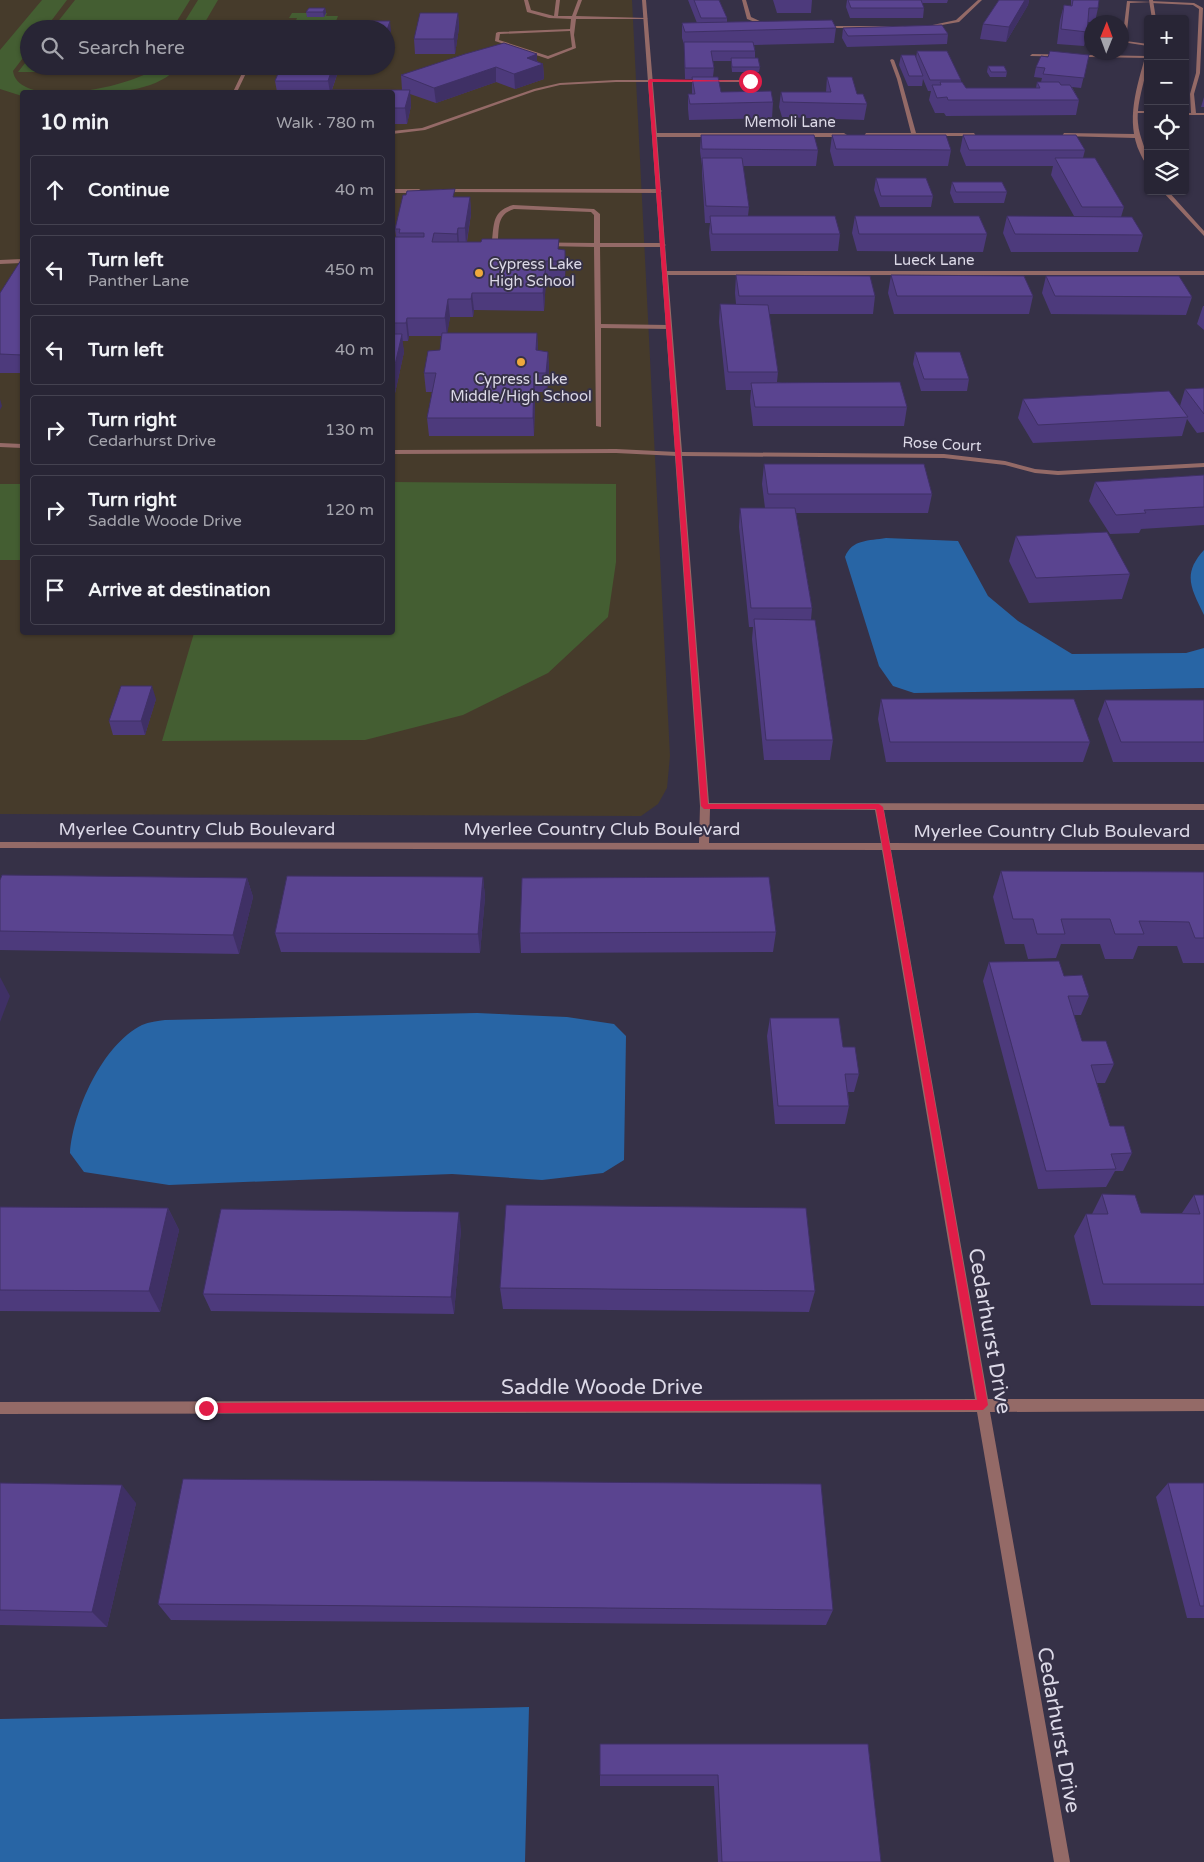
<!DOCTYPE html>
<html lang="en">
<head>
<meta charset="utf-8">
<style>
	body { margin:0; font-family:"Varela Round",sans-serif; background:#343141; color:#f1f3f6 }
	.controls { position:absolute; right:15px; top:15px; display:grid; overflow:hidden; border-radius:5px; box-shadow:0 1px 4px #0004 }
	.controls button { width:45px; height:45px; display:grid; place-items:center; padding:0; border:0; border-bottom:1px solid #444250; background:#282535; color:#f1f3f6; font:25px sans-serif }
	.compass { position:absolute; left:1084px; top:15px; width:45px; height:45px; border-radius:50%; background:#282535; box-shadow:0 1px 4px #0004; rotate:1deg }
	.stop { position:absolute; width:15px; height:15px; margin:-11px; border:4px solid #e11d48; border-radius:50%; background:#fff }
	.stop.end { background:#e11d48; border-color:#fff; box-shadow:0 1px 5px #0008 }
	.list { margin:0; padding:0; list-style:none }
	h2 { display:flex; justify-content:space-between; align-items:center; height:65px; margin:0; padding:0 20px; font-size:21px }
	h2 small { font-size:16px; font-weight:400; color:#a5a5ad }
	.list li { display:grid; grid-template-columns:32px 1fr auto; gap:15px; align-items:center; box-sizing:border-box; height:70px; margin:0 10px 10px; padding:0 10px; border:1px solid #444250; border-radius:5px }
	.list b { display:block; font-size:19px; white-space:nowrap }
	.list p { margin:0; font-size:16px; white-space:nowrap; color:#a5a5ad }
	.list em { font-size:16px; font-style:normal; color:#a5a5ad }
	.icon { flex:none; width:28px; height:28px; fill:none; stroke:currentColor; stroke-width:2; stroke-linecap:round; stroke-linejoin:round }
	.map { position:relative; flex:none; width:1204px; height:1862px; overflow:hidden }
	.search { position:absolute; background:#282535; box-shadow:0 1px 4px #0004; left:20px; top:20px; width:375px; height:55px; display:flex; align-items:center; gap:12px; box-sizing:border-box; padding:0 18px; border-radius:28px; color:#a5a5ad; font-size:19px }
	.panel { position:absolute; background:#282535; box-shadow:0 1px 4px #0004; left:20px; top:90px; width:375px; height:545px; border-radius:5px }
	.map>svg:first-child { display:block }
</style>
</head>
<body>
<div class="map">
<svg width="1204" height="1862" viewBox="0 0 1204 1862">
	<rect width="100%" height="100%" fill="#363147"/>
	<path fill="#463b2b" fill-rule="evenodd" d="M0,0H632L670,756L667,788L658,804L641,816L0,814ZM29,29H386V66H29ZM22,92H392V632H22Z"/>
	<path fill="#445e32" d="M42,0H67L45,29H29V50L13,71C18,111 137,87 158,66H179C149,103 66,92 22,92V96L0,89V50Z
		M75,0H190L172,29H52Z
		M198,0H218L201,29H180Z
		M292,13H327L326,16H338L333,29H251L252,25H294L297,18H289Z
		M29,58V66H148L145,72H18Z
		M393,482L616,484V562L608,617L548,673L463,715L365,740L162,741L194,633L392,632Z
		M0,484H22V560H0Z"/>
	<path fill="#2865a5" d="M886,538L958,541L988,596L1018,621L1072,654L1186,653L1204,648V688L914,693L893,686L879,666L845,557C852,539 869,541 886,538Z
		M1204,550V615C1191,588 1182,574 1204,550Z
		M477,1013L567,1017L614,1024L626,1036L624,1160L603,1173L542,1180L452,1174L169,1185L84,1172L70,1153C73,1111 102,1045 142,1025C149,1022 158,1021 165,1020Z
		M529,1707L525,1862H0V1719Z"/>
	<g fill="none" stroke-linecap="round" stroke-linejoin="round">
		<path fill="#946a67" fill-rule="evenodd" d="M524,0H528L531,10L554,16L556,0H560L558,16H572L578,0H582L576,16L648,18L646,19H576L574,35L576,48L548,59L495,41L496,33L498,32L570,29L571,19L549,18L527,12ZM570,31L572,47L548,56L499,40L500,34Z
			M1127,1L1153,2L1130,3L1126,41L1148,44V46L1122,42Z
			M1032,54L1147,56L1148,58L1030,56Z
			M246,68L248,69L237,92H233L244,69Z
			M616,80H750L752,81L750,82H616L560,85L535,91L425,130L392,134V131L422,128L534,89L560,83Z
			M392,189H419L422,191L419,193H392Z
			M441,189H659L662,191L659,193L439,192V190Z
			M513,205L594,209L600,214V243H663L666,245L663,247H600L601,324L669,325L672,327L669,329L601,328V427L596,426L594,247L498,245L492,241C494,222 493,211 513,205ZM514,209L591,212L594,215V243L501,242L498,240C499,226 498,214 514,209Z
			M22,259V263L0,264V260Z
			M0,443L22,444V448L0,447Z
			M616,449L677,452L681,454L677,456L616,453L392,454V450Z"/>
		<path fill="#946a67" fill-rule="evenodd" d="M642,0H646L657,133H844L847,135L844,137H657L667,271H1204V275H668L682,452L944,454L1005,461L1035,469L1058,471L1204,463V467L1058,475L1035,473L1005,465L944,458L682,456L709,803L1204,804V810H884L890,843L1204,844V850H891L988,1399H1204V1411L990,1412L1070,1862H1054L977,1412L0,1414V1402L975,1399L882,850L0,848V842L699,843L700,806L675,456L673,454L675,452ZM710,809L875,810L881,843H709Z
			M742,0H746L751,17L768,25V27L747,19Z
			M978,0H982L959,22L930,27L928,26L956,20Z
			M1150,1L1194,3L1203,8L1200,73L1194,94L1196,113H1204V115H1185V113H1191L1190,94L1196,73L1199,9L1193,5L1151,3Z
			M823,26H903L905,27L903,28H821Z
			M892,59L894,60L901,79L916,133H974L976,136H864L866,133H911L897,79L890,60Z
			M1135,111H1148V113H1133Z
			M1064,133L1135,134L1138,136L1135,138L1062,136Z"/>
		<path fill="#946a67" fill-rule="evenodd" d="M1149,0H1153L1156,19H1152Z
			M1148,53C1148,77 1136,99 1138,123C1139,138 1148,151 1148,166C1144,162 1142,157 1140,153C1125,121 1137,86 1146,54Z
			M1162,191H1168L1204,231V236Z"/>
	</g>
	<path fill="#4d3a7c" d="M688,0H719L727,18V22L836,28L834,43L754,45L755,51V58L760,67L759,72H732L731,61H713L714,68L713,77L721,92L773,102L772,118L689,120L688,109V94H692V79H685L684,44L682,38V23H697Z
		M773,0H812L811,13H777Z
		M847,0H948L947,3H922L924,8L923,18H850L846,7Z
		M999,0H1033H1029L1028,5L1006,42L980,39L983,24Z
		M1071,0H1099L1098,8L1095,22H1088L1087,32L1084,46L1057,44L1060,20L1064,5L1071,6Z
		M325,8L326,13L324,17H307L306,12Z
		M458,13L459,28L455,54H415L414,39Z
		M843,28L948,34L947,44L847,47L842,38Z
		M917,51L961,80V82L966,88H1036L1037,82H1041L1042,78L1034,77L1036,67L1048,57L1089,55L1081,88L1072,87L1079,100L1076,115L946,116L944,113H935L929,100L931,91H928L923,79L922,86H908L899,65L901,55L916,58Z
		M537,54V61L543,64L544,79L515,89L496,82L436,103L410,94L411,106L407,124H392V92H277L275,81L340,66L332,90H402L401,75Z
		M988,66L1007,72L1006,77H990L987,72Z
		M827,77L857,94L867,104L864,120L782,117L779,107L781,92H826Z
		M1204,97V107H1201Z
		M701,135L818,150L816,166H743L749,207L748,216L840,234L838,251H711L709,233L710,223H705L702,174V166L700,151Z
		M832,135L951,150L948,166H834L830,151Z
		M963,135L1085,150L1083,158L1124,207L1121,217L1143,235L1138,252H1011L1003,233L1007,216H1074L1051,175L1053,166H966L960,151Z
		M876,178L933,196L931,207H880L874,190Z
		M952,182L1007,192L1004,203H954L950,193Z
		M455,197H470L471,214L467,242L565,250V279H546L544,311L474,310L473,317H450L447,333H537L538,350L548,352L549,370L547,392H535L534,436H429L427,418L432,392H426L424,373L440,350L441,336H409L408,341H402L404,352L392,407V237H396L395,229Z
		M855,216L987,234L983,252L857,251L852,233Z
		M22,260V373H0V293Z
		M736,275L875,296L873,314H769L778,372L777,382L907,407L904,426H753L750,401L751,390H726L719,322L720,304H736L735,293Z
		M891,275L1033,296L1029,314H894L888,293Z
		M1046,276L1192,297L1186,315L1051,314L1042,293Z
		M1203,306H1204V330L1197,324Z
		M915,352L969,379L967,391H921L913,364Z
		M1204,388V432L1197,433L1187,419L1182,436L1033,443L1018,418L1023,399L1180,406L1185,389Z
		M764,464L932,494L928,513H796L812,608L811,620L833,740L830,760H764L752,639L753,627H749L739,527L740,508H765L762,484Z
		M1204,475V525L1141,529L1139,533L1110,534L1089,501L1095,482Z
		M1016,536L1130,574L1122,599L1029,603L1009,561Z
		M156,699L145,735H113L109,721Z
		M881,699L1090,742L1083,762H886L878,719Z
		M1105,700H1204V762H1113L1098,719Z
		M1001,871L1204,872V963H1183L1177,946H1138L1133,959H1105L1100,944H1061L1056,958L1028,959L1024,944H1005L993,897Z
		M483,877L485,897L480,953L281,952L275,933Z
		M247,878L253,897L239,954L0,950V880Z
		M776,932L773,952L521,953L520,933Z
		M989,962L1064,976L1089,996L1081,1015H1074L1082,1041L1114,1064L1105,1083H1097L1110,1126L1132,1153L1123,1171H1115L1106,1187L1038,1189L983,981Z
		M770,1018L843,1047L859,1074L854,1092H848L849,1106L845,1124H775L767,1036Z
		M1102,1194L1141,1213H1182L1194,1195H1204V1306L1091,1305L1074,1236L1086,1214H1092Z
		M0,1207L168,1208L179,1230L160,1312L0,1311Z
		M461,1229L454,1314L211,1311L203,1294Z
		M500,1288L815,1291L809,1312L503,1309Z
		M0,1483L136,1503L107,1627L0,1625Z
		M1168,1483H1204V1618H1187L1156,1497Z
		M158,1604L833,1610L826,1625L171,1620Z
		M600,1744H868L881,1862H718L714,1786H600Z"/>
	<path fill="#3f3065" d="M1024,0H1033H1029L1028,5L1006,42L1009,27Z
		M325,8L326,13L324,17L323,12Z
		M458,13L459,28L455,54L454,39Z
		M390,21L391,31L386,47V33Z
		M537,54V66L543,64L544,79L515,89L514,74L527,58Z
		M333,66H340L331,92H330L328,81Z
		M496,67V82L436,103L434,88Z
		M410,90L411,106L407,124L405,108Z
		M470,197L471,214L466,245L465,228Z
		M458,228L459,245L458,251L457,234Z
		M565,250L566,267L565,279Z
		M546,261V279L544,311L543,293Z
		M472,293L474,310L473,317L471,299Z
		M448,299L450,317L447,336L445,318Z
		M407,318L409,336L408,341L406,323Z
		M537,333L538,351L536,350Z
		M402,334L404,352L392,407V378Z
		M548,352L549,370L547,392L546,373Z
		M534,373L535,392L534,436L533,418Z
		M0,399L2,406L0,410Z
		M152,686L156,699L145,735L141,721Z
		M483,877L485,897L480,953L478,934Z
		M247,878L253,897L239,954L233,935Z
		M0,977L10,996L0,1022Z
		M168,1208L179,1230L160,1312L149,1291Z
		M459,1212L461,1229L454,1314L451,1297Z
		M122,1485L136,1503L107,1627L92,1612Z"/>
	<path fill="#5a4490" stroke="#3f3065" d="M694,0H719L727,18H701Z
		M848,0H921L924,8H851Z
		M999,0H1025L1009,27L983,24Z
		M1073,0H1099L1098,8H1089L1087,32L1061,29L1064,5L1072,6Z
		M309,8H325L323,12H306Z
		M420,13H458L454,39H414Z
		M832,20L836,28L685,32L682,23Z
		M357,21H390L386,33V29H355Z
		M942,25L948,34L848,36L843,28Z
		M684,42H753L755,51H711L714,68H685Z
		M504,43L537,54L527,58L543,64L514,74L496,67L434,88L401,75L465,54Z
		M917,51H947L961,80H930Z
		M1050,51L1089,55L1084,78L1043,74L1045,68L1036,67L1041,56L1048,57Z
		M901,55H915L923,76H909Z
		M731,58H758L760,67H732Z
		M281,66H333L328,81H275Z
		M988,66H1004L1007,72H991Z
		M692,77H718L721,92L771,91L773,102L690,104L688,94H695Z
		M827,77H852L857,94H863L867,104L783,102L781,92H831Z
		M940,82H962L966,88H1040L1037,82H1059L1061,85H1070L1079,100H948L947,97L937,98L932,85H941Z
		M330,90H410L405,108H392V92H330Z
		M701,135H814L818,150L702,149Z
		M832,135H946L951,150L836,149Z
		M963,135H1076L1085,150H969Z
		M702,158H742L749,207L706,206Z
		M1055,158H1095L1124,207H1082Z
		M876,178H926L933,196H881Z
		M952,182H1002L1007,192H956Z
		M455,189L453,197H470L465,228H458L457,234L434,233L432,242H481L482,239H559L558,249L565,250V261H546L543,293H472L471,299H448L445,318H407L406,323H392V237H424V233H399L400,229H395L403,195H406L407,191Z
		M710,216H835L840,234H712Z
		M855,216H979L987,234H859Z
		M1007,216L1132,217L1143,235L1015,234Z
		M21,260H22V355L0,354V293Z
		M736,275L870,276L875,296H739Z
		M891,275L1024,276L1033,296H897Z
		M1046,276H1179L1192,297L1055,296Z
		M720,304L768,305L778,372H728Z
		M442,333H537L536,350L548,352L546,373H534L533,418H427L436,373H424L428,351L440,350Z
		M392,334H402L392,378Z
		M915,352H960L969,379H924Z
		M900,382L907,407H755L751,383Z
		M1204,388V414L1185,389Z
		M1169,391L1188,417L1038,425L1023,399Z
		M764,464H924L932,494H768Z
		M1204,475V507L1144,510L1146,513L1116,515L1095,482Z
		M740,508H795L812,608H751Z
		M1107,532L1130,574L1036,578L1016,536Z
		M754,619L815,620L833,740H766Z
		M121,686H152L141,721H109Z
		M881,699H1074L1090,742H890Z
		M1105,700H1204V742H1121Z
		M1001,871L1204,872V938H1195L1189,922L1139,921L1144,934H1115L1110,919H1061L1065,934H1037L1033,919H1013Z
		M2,875L247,878L233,935L0,931V880Z
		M287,876L483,877L478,934L275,933Z
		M769,877L776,932L520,933L522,878Z
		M1059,961L1064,976L1082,975L1089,996H1068L1082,1041H1106L1114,1064L1091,1065L1110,1126H1124L1132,1153L1111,1154L1116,1169L1046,1171L989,962Z
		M770,1018H839L843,1047H855L859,1074H845L849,1106H778Z
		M1102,1194L1135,1195L1141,1213L1200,1214L1194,1195H1204V1284H1103L1086,1214H1108Z
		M506,1205L806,1208L815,1291L500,1288Z
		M0,1207L168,1208L149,1291L0,1290Z
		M221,1209L459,1212L451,1297L203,1294Z
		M183,1479L821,1484L833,1610L158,1604Z
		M0,1483L122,1485L92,1612L0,1610Z
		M1168,1483H1204V1606H1200Z
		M600,1744H868L881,1862H722L718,1775H600Z"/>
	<path fill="#e11d48" d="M650,79L752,81L652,82L708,804H879L883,807L988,1405L983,1410L206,1413L201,1408L206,1403L977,1400L876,809H704L701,806L648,81Z"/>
	<g fill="#eea83c" stroke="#363147" stroke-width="2">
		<circle cx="479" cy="273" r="5"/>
		<circle cx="521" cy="362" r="5"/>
	</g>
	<g text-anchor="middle" stroke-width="4" stroke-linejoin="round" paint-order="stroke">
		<g font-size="15" fill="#dcd9e7" stroke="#363147">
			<text x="790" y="127">Memoli Lane</text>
			<text x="934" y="265">Lueck Lane</text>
			<text transform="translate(942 444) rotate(3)" y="5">Rose Court</text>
		</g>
		<g font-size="15" fill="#dcd9e7" stroke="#363147" text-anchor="start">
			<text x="489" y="269">Cypress Lake<tspan x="489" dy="17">High School</tspan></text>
			<text x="521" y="384" text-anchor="middle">Cypress Lake<tspan x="521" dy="17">Middle/High School</tspan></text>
		</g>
		<g font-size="18" fill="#dcd9e7" stroke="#363147">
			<text x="197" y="835">Myerlee Country Club Boulevard</text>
			<text x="602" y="835">Myerlee Country Club Boulevard</text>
			<text x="1052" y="837">Myerlee Country Club Boulevard</text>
		</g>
		<g font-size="21" fill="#dcd9e7" stroke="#363147">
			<text transform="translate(990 1331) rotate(80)" y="7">Cedarhurst Drive</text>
			<text x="602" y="1394">Saddle Woode Drive</text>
			<text transform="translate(1059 1730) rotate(80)" y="7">Cedarhurst Drive</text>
		</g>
	</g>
</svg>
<div class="controls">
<button>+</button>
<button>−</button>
<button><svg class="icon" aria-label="locate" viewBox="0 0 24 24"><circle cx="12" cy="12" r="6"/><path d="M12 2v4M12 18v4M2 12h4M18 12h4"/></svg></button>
<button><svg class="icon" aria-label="layers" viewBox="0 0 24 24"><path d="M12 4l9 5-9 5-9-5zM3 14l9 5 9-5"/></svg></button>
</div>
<svg class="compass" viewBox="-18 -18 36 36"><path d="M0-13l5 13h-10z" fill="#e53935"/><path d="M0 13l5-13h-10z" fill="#a5a5ad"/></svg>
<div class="stop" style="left:750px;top:81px"></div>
<div class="stop end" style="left:206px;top:1408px"></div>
<div class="search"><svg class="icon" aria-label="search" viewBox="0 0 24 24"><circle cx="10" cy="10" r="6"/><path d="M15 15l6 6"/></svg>Search here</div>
<section class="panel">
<h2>10 min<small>Walk · 780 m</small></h2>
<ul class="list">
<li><svg class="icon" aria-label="ahead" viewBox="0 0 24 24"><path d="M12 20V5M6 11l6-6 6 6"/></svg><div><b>Continue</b></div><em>40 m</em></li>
<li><svg class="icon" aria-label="left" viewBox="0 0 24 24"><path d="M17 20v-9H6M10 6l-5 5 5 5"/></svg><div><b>Turn left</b><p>Panther Lane</p></div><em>450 m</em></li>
<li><svg class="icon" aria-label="left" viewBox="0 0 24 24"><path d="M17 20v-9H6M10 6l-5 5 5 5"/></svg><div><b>Turn left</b></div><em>40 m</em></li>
<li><svg class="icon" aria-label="right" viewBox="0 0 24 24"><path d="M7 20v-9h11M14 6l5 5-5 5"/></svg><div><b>Turn right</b><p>Cedarhurst Drive</p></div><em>130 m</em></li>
<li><svg class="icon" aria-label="right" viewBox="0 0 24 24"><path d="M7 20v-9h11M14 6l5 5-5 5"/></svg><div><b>Turn right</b><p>Saddle Woode Drive</p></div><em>120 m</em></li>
<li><svg class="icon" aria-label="arrive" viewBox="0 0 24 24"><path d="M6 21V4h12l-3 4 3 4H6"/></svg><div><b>Arrive at destination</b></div></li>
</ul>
</section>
</div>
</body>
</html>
